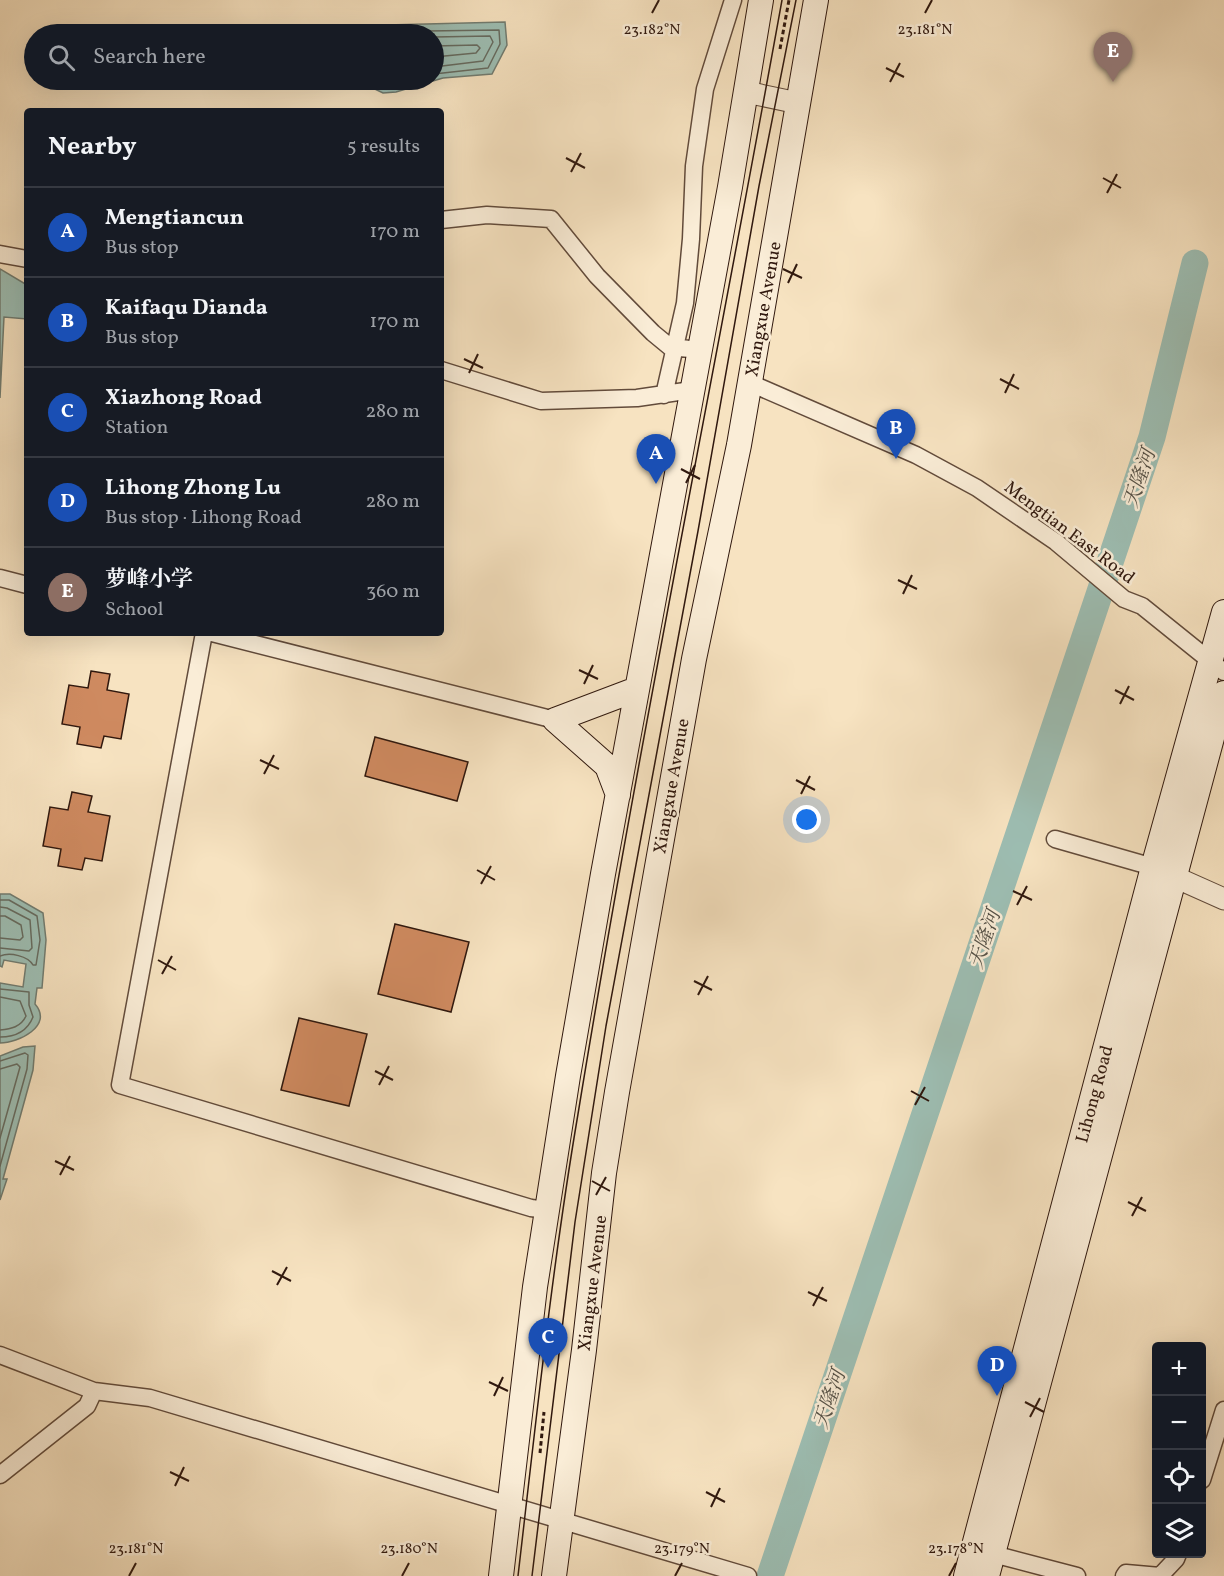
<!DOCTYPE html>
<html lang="en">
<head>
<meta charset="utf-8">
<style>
	body { margin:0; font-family:Vollkorn,"Noto Serif SC",serif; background:#242831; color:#f1f3f6 }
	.controls { position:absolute; right:18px; bottom:18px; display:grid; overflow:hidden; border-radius:6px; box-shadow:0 6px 24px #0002 }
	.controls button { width:54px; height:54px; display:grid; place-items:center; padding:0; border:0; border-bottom:2px solid #363941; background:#171b24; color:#f1f3f6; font:30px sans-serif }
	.you { position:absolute; left:807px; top:820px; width:21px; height:21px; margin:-15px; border:4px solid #fff; border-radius:50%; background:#1a73e8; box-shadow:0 0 0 9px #1a73e833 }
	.badge { display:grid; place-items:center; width:39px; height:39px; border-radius:50%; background:#8c9099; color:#fff; font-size:20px; font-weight:700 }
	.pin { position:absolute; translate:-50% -50px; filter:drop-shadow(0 2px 3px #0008) }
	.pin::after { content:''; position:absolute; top:32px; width:21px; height:18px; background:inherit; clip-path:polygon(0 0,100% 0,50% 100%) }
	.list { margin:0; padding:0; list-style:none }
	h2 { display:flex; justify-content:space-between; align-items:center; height:78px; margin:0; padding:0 24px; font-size:26px }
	h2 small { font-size:20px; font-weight:400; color:#9ea1a6 }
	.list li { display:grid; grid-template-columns:39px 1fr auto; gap:18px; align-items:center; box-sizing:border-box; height:90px; padding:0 24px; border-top:2px solid #363941 }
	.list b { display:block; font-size:22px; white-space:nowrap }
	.list p { margin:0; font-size:20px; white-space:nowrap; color:#9ea1a6 }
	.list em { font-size:20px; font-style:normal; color:#9ea1a6 }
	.icon { flex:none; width:33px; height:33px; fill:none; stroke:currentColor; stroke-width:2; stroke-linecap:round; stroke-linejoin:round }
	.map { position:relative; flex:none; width:1224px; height:1576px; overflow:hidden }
	.search { position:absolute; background:#171b24; box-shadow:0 6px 24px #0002; left:24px; top:24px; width:420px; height:66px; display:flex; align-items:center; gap:15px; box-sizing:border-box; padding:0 21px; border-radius:33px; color:#9ea1a6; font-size:22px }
	.panel { position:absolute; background:#171b24; box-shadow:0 6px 24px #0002; left:24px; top:108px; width:420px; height:528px; border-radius:6px }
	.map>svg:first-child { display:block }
</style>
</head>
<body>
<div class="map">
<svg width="1224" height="1576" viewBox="0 0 1224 1576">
	<rect width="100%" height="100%" fill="#f7e3c1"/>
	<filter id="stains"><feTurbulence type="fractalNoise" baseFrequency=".00333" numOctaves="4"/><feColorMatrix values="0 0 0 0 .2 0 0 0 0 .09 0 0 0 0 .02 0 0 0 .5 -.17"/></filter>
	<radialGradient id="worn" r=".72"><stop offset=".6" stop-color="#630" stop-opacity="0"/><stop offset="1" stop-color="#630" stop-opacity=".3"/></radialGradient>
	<path fill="#9dbeb3" stroke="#717c71" stroke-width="1.5" d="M505,22L507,45L492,74L443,78L396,92L383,93L360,82L359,80H434V34H346L347,26Z
		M0,269L27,285V319L4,317L0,398Z
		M0,894H10L43,913L46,940L42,988H37L35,1004C54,1026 18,1043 0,1043V983L23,987L26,964L4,960L2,967L0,966Z
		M35,1046L33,1070L3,1179H7L0,1200V1056L23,1047Z"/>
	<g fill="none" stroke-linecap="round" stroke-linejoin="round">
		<path stroke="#666b60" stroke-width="1.5" d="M352,34L355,32L499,30L500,44L488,68L434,74
			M434,37L490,36L493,42L483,61L434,67
			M434,46L477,45L480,48L476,53L434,57
			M0,900H9L37,916L40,940L36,965H33C28,956 10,952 0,956
			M0,907L7,908L30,920L32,948L29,951L0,948
			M0,916H5L21,925L23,937L20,940L0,938
			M0,989L29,992V1005L33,1017C27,1032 15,1037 0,1037
			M0,997L20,1001L26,1016C21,1027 11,1029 0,1030
			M0,1061L25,1053L28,1055L27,1069L0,1166
			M0,1069L17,1064L20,1067L0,1138"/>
		<path stroke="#9dbeb3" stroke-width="27" d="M770,1576L1152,437L1195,263"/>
	</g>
	<path fill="#cf8a60" stroke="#30180e" stroke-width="1.5" d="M91,671L110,674L107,690L129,694L121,739L104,736L101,748L77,744L80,727L62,724L69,685L88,688Z
		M375,737L468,762L457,801L365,776Z
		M72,792L92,796L88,812L110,816L102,861L85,858L82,870L58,866L61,849L43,846L50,807L68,810Z
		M395,924L469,942L451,1012L378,994Z
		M299,1018L367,1034L349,1106L281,1090Z"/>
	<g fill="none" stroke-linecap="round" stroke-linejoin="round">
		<defs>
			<path id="minor" d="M441,220L487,215L551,219L597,276L653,333L670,347L700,350
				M0,254L27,259
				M441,370L541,401L637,398L692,390
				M750,383L916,455L977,488L1056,542L1124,599L1142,606L1224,672
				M664,395L685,303L691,239L694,166L705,89L733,0
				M0,578L27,585
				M204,633L120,1085L531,1208L547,1210
				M212,633L555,720
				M1055,839L1153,867
				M0,1355L94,1391L150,1398L748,1576
				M0,1475L87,1406L94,1391
				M1202,1480L1224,1410
				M993,1554L1077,1576
				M1124,1576L1126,1573L1160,1576L1176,1559L1178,1554"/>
			<path id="tertiary" d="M746,92L798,103
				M1159,870L1224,899"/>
			<path id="secondary" d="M555,720L607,766L618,795
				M555,720L637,689
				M501,1576L535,1287L568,1076L603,874L730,187L761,0
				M554,1576L584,1350L604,1173L617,1092L694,659L739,445L816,0
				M966,1576L1153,867L1224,612
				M987,1576L1224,693"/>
		</defs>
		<use href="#minor" stroke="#624b3b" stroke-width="19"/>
		<use href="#tertiary" stroke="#624b3b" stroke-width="23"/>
		<use href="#secondary" stroke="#30180e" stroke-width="26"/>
		<path stroke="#30180e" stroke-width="3" stroke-dasharray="4.5 3" stroke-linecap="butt" d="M780,49L789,0
			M540,1453L544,1412"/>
		<use href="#minor" stroke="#faedd7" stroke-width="16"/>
		<use href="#tertiary" stroke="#faedd7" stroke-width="21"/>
		<use href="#secondary" stroke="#faedd7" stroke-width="24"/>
		<path stroke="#30180e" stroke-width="1.5" d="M518,1576C536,1422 552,1267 578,1114C639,741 715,372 782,0
			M532,1576L575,1222L606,1026L698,531L759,186L796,0"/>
	</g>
	<path fill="none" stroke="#30180e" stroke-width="2" d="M652,13L659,0M925,13L932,0M886,68L904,77M890,82L900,63M566,158L585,168M571,172L581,153M1103,178L1121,188M1107,193L1117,174M783,269L802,278M788,283L797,264M464,359L483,368M469,373L478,354M1000,379L1019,389M1005,393L1014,374M681,469L700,479M686,483L695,465M898,580L917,589M903,594L912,575M579,670L598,679M584,684L593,665M1115,690L1134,700M1120,704L1129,686M260,760L279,769M264,774L274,755M796,780L815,790M801,794L810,776M477,870L495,880M481,884L491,866M1013,891L1032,900M1017,905L1027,886M158,960L176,970M162,974L172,956M694,981L712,990M698,995L708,976M375,1071L393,1080M379,1085L389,1066M911,1091L929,1101M915,1105L925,1087M55,1161L74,1170M60,1175L70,1156M592,1181L610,1191M596,1195L606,1177M1128,1202L1146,1211M1132,1216L1142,1197M272,1271L291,1281M277,1285L287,1267M808,1292L827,1301M813,1306L823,1287M489,1382L508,1391M494,1396L503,1377M1025,1402L1044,1412M1030,1417L1040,1398M170,1472L189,1481M175,1486L184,1467M706,1492L725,1502M711,1507L720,1488M129,1576L136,1563M402,1576L409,1563M675,1576L682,1563M949,1576L956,1563"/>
	<g text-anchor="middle" stroke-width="5" stroke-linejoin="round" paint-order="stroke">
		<g font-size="18" fill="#30180e" stroke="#faedd7">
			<text transform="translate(763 309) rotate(-80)" y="6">Xiangxue Avenue</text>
			<text transform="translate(1070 532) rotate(37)" y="6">Mengtian East Road</text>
			<text transform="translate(671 786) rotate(-80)" y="6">Xiangxue Avenue</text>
			<text transform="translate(1094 1094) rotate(-75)" y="6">Lihong Road</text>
			<text transform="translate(592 1283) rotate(-83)" y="6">Xiangxue Avenue</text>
		</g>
		<g font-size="20" font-style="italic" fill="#565248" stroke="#faedd7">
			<text transform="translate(1139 478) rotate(-71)" y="7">天隆河</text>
			<text transform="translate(984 939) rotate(-71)" y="7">天隆河</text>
			<text transform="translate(829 1399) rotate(-71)" y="7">天隆河</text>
		</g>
	</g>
	<g font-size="15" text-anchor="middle" fill="#30180e" stroke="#faedd7" stroke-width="5" stroke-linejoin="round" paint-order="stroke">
		<text x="652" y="34">23.182°N</text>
		<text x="925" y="34">23.181°N</text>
		<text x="136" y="1553">23.181°N</text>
		<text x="409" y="1553">23.180°N</text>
		<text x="682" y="1553">23.179°N</text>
		<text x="956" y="1553">23.178°N</text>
	</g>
	<rect width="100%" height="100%" filter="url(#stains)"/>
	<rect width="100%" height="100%" fill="url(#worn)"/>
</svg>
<div class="controls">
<button>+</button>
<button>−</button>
<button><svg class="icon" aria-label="locate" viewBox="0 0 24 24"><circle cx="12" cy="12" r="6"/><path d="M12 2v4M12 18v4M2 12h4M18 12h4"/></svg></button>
<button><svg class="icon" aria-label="layers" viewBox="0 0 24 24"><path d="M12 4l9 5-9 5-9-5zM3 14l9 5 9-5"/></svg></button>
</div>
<div class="you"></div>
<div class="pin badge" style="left:656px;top:484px;background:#1a4fb4">A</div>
<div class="pin badge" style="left:896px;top:459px;background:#1a4fb4">B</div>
<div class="pin badge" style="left:548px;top:1368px;background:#1a4fb4">C</div>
<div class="pin badge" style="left:997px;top:1396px;background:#1a4fb4">D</div>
<div class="pin badge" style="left:1113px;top:82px;background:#8d6e63">E</div>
<div class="search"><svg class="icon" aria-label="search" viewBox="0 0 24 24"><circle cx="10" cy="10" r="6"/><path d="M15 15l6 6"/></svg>Search here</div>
<section class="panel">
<h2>Nearby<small>5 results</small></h2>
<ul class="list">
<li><span class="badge" style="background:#1a4fb4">A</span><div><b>Mengtiancun</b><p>Bus stop</p></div><em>170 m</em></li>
<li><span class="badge" style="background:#1a4fb4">B</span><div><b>Kaifaqu Dianda</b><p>Bus stop</p></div><em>170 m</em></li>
<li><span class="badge" style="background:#1a4fb4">C</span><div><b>Xiazhong Road</b><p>Station</p></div><em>280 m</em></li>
<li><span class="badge" style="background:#1a4fb4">D</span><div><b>Lihong Zhong Lu</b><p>Bus stop · Lihong Road</p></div><em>280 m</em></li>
<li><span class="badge" style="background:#8d6e63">E</span><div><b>萝峰小学</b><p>School</p></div><em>360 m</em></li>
</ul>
</section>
</div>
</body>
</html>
